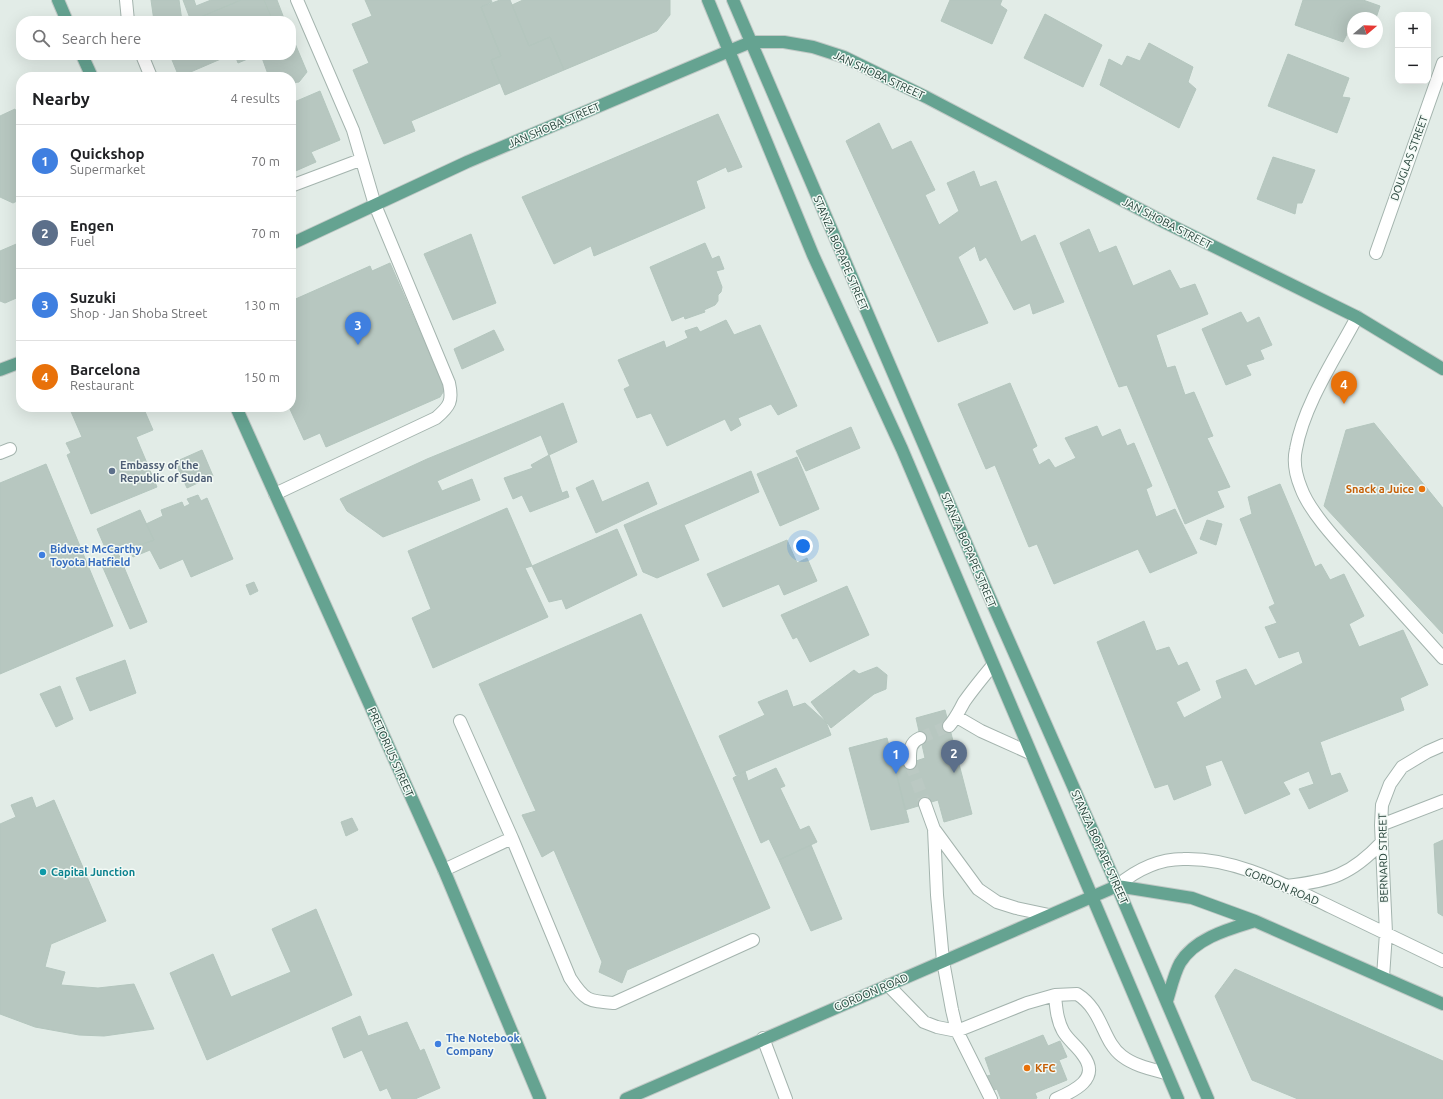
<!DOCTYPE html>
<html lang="en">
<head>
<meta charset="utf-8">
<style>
	body { margin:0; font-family:Ubuntu,sans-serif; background:#f6f6f6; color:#202124 }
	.controls { position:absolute; right:12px; top:12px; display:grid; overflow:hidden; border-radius:8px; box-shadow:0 4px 16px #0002 }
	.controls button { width:36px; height:36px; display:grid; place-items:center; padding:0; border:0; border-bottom:1px solid #e0e0e0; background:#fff; color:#202124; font:20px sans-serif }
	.compass { position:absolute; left:1347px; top:12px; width:36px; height:36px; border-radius:50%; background:#fff; box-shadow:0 4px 16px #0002; rotate:71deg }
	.you { position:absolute; left:803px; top:546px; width:14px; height:14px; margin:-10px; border:3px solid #fff; border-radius:50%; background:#1a73e8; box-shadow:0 0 0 6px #1a73e833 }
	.badge { display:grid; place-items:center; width:26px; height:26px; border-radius:50%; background:#0b8043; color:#fff; font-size:13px; font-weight:700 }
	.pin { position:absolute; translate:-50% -33px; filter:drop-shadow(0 1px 2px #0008) }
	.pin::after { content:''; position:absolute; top:21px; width:14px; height:12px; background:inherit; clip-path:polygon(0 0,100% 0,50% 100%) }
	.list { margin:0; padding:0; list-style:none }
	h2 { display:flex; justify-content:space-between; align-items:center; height:52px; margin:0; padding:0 16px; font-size:17px }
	h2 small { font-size:13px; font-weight:400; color:#757577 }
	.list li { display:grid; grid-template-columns:26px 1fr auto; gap:12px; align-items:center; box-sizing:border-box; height:72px; padding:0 16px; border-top:1px solid #e0e0e0 }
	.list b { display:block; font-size:15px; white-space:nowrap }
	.list p { margin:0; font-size:13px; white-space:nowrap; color:#757577 }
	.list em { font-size:13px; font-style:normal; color:#757577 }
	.icon { flex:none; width:22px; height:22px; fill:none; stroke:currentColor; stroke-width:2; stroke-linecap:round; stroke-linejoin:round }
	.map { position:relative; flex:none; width:1443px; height:1099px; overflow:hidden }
	.search { position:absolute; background:#fff; box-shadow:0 4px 16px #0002; left:16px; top:16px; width:280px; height:44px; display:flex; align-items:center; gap:10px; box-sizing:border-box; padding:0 14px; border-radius:16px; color:#757577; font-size:15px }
	.panel { position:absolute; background:#fff; box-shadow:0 4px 16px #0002; left:16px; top:72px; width:280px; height:340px; border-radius:16px }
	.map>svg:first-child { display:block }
</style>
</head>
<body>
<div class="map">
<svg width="1443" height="1099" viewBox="0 0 1443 1099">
	<rect width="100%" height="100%" fill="#e2ece7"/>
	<path fill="#b7c7c0" stroke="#b4c6be" d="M151,0H179L182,21H154Z
		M183,0H194L196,6L211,0H241L191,21Z
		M241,0H264L273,21H191Z
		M264,0H277L285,21H273Z
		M365,0H491L492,2L481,7L501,56L491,60L500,83L411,121L415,131L384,144L353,70L369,63L352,24L372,16Z
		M500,0H510L529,46L550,37L564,70L505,95L491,60L501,56L481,7Z
		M523,0H670V15L657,31L564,70L550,37L529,46L512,5Z
		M950,0H1002L1000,5L1007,10L992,44L941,21Z
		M1303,0H1363L1380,6L1376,18H1353V32L1349,30L1343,42L1295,25Z
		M1045,14L1102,45L1083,87L1024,58Z
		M291,34L307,72L299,82L291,83V77H269L261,55H291Z
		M1149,43L1193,67L1188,82L1196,89L1179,128L1100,85L1109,59L1122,66L1127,56L1140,61Z
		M1288,54L1349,78L1342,97L1350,98L1337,133L1268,106Z
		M170,55H230L179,77Z
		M235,55H257L238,63Z
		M320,91L340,140L311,152L316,162L291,173V101L292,103Z
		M15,109L21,124V199L13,203L0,197V116Z
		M718,114L742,167L728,172L726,167L696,181L705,208L594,256L591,246L554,264L522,197Z
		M879,123L892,150L911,141L935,190L925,195L939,225L959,211L947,183L974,171L980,187L996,181L1021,242L1035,235L1064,302L1033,314L1030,303L1014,310L986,257L980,261L975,246L958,257L988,323L938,342L846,141Z
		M1273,157L1315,170L1302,203H1297L1295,214L1257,199Z
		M1089,229L1099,253L1116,246L1133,286L1170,270L1180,289L1195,284L1208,314L1156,335L1167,368L1175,366L1185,395L1194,392L1213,436L1207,438L1230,487L1217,491L1224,507L1185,524L1127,385L1119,387L1060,243Z
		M471,234L496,303L453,320L424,254Z
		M21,242V296L5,303L0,301V251Z
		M705,243L712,259L719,256L724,269L716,271L722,287L721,292L718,295V301L715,305L704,310L705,312L685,319L684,316L672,321L650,267Z
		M390,263L445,389L440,397L326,447L320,433L304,440L289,407H291V301L370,266L372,271Z
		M1241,312L1247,323L1259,317L1272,345L1260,350L1264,359L1246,365L1251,375L1226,385L1202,329Z
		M726,320L734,335L760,325L797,406L778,415L771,404L738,418L741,425L731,431L725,419L667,446L651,413L637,418L624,389L630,386L618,360L664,341L666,348L688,338L685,331L697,327L700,332Z
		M494,330L504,350L462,369L454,349Z
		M1010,383L1037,446L1032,449L1039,465L1049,459L1055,468L1076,458L1065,438L1097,426L1102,437L1120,429L1127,446L1134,443L1152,486L1146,489L1156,517L1175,509L1197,553L1150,573L1138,549L1054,584L1037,544L1029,547L995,465L986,469L958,404Z
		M563,403L577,442L549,455L541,435L437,481L442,491L472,479L480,500L383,537L347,511L340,499L427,459Z
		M69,407H143L153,430L136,437L157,487L91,514L67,455L71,453L66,443L82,437Z
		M1374,423L1443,508V634L1324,506L1346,430Z
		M851,427L860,448L806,471L796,451Z
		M202,450L213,476L187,488L175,462Z
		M549,455L562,493L567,491L569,497L530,512L522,495L513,499L504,478L533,468L531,465Z
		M797,457L819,509L780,526L757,474Z
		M46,464L113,626L0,674V483Z
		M751,471L759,492L684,525L699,560L657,578L643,572L624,525Z
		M593,480L602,502L648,482L657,504L596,533L576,488Z
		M1280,484L1315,567L1321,564L1330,580L1344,574L1364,616L1349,624L1359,647L1403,630L1428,685L1400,698L1404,710L1320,742L1331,776L1340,773L1348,791L1309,809L1299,789L1314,784L1309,771L1283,782L1290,794L1245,814L1222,760L1205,766L1211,785L1174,800L1168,784L1155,788L1097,642L1144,621L1156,651L1169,647L1178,666L1187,662L1200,690L1176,702L1184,718L1222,698L1216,681L1246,669L1255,686L1303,663L1299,651L1279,658L1265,627L1277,623L1269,607L1275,604L1240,519L1252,514L1248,497Z
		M198,495L201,501L207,498L233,559L191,577L183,559L160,569L150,550L133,557L129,549L154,540L146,524L163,516L161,510L182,502L184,507L190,504L187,499Z
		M507,508L532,566L525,568L548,617L433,668L412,618L431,609L408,551Z
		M140,510L154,540L129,549L126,543L107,552L97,529Z
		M1207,520L1222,524L1216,545L1200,539Z
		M617,529L637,575L566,609L562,599L549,602L532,566Z
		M787,540L797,563L807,558L817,581L784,595L779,584L723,607L707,574Z
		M118,553L147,622L130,629L100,561Z
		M254,582L258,591L250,595L246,585Z
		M847,586L869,635L810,662L797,637L793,639L781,615Z
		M641,614L770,908L627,970L622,983L599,972L602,962L554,850L542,857L522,815L536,811L479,684Z
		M125,660L136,693L90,711L76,678Z
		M877,667L887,675L886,689L874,694L831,728L811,702L854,670L859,674Z
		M60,686L73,719L56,727L40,694Z
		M787,690L793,707L805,703L826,722L831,735L736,775L719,736L765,715L758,702Z
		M945,710L972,814L944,822L938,800L905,810L895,768L925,758L916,718Z
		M887,738L909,822L871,830L849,748Z
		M776,768L785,786L780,788L800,830L809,826L817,842L779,860L769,839L761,843L733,778L745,771L748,781Z
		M32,797L36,808L54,800L106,921L51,944L45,967L65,972L61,985L98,988L134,984L154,1029L104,1036L79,1035L35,1027L0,1014V824L16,817L11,805Z
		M352,818L358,830L346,836L341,822Z
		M1443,840V916L1438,913L1434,844Z
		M811,845L842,919L811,931L779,860Z
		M316,909L352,995L207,1060L170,973L213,954L231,997L291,972L272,929Z
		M1235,969L1443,1061V1099H1298L1252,1080L1215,996Z
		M360,1016L368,1036L407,1022L420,1051L424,1049L440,1088L415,1099H392L387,1088L380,1091L362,1050L344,1058L332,1028Z
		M1043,1035L1048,1046L1060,1041L1067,1057L1059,1060L1067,1080L1035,1093L1037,1098L1035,1099H1001L997,1089L994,1090L987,1076L991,1075L985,1058Z"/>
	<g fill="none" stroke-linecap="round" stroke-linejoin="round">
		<path stroke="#bbc9c3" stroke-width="12" stroke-dasharray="12 6" stroke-linecap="butt" d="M920,738L949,726
			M910,763L925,804"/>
		<defs>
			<path id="minor" d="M126,0L128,21
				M142,55L151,77
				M291,186L360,160
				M1376,253L1443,63
				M1357,317C1336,357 1304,404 1296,449C1293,462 1296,476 1301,488C1310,513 1341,545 1359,565C1387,596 1415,627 1443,658
				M0,453L10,449
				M275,494L436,418C450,406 453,401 449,383L375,205L353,130L297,0
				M957,717L981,731L1030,753
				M949,726C956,718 959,711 964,702C973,689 983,677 993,665
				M910,763C910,751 909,743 920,738
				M925,804L934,829L978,889L997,902L1016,908L1049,915
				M1381,825L1443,801
				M934,829L937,895L943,961L952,1010L957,1031L991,1099
				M512,838L570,978C585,1001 588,1001 614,1003L753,940
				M444,870L512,838L460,721
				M1117,886C1135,871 1158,859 1183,859C1235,857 1285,885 1331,907C1368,925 1406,943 1443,961
				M1286,886C1331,881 1351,875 1382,842
				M1383,977L1386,933L1381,825L1382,805L1390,784L1402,767L1427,752L1443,745
				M888,985L924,1022L937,1027L957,1031L1027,1003L1055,995L1077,994C1103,1010 1102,1041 1122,1056C1135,1066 1151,1069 1166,1073
				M1055,995C1056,1007 1057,1020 1063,1031C1068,1040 1077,1046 1083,1055C1101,1079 1074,1091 1056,1099
				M763,1038L786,1099"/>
			<path id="major" d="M58,0L67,21
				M708,0L813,255L902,449L1178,1099
				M733,0L979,573L1117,886L1208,1099
				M82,55L92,77
				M291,244L467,162L729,51L751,42H784L813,47L844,57L926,97L1162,221L1357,317L1443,369
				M0,370L21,362
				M236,407L444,870L540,1099
				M1167,1001C1171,988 1174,974 1180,963C1195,938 1229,929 1255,921
				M626,1099L1117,886L1192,898L1255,921L1443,1004"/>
		</defs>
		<use href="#minor" stroke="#a4b4ae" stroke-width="14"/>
		<use href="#major" stroke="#c1c9c6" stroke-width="14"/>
		<use href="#minor" stroke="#fff" stroke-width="12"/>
		<use href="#major" stroke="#65a391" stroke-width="12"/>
	</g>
	<circle fill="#5c6f8a" stroke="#f2f9f5" stroke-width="1.5" cx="112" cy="471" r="4"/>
	<g fill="#e8710a" stroke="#f2f9f5" stroke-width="1.5">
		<circle cx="1422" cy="489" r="4"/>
		<circle cx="1027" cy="1068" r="4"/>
	</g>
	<g fill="#3f7fe0" stroke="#f2f9f5" stroke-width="1.5">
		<circle cx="42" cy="555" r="4"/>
		<circle cx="438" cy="1044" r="4"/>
	</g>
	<circle fill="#0f9aa8" stroke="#f2f9f5" stroke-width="1.5" cx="43" cy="872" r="4"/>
	<g text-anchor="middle" stroke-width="3" stroke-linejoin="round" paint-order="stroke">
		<g font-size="11" fill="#213e35" stroke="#f2f9f5">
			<text transform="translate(879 75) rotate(25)" y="4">JAN SHOBA STREET</text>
			<text transform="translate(554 125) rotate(-23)" y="4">JAN SHOBA STREET</text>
			<text transform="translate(1409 158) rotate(-70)" y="4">DOUGLAS STREET</text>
			<text transform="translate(1167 223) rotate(27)" y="4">JAN SHOBA STREET</text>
			<text transform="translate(841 253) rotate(67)" y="4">STANZA BOPAPE STREET</text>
			<text transform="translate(969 550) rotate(67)" y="4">STANZA BOPAPE STREET</text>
			<text transform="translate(391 752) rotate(66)" y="4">PRETORIUS STREET</text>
			<text transform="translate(1100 847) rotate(66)" y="4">STANZA BOPAPE STREET</text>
			<text transform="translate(1383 858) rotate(-91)" y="4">BERNARD STREET</text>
			<text transform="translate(1282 886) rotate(23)" y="4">GORDON ROAD</text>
			<text transform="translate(871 992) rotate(-23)" y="4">GORDON ROAD</text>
		</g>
		<g font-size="11" font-weight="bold" fill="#4e5e75" stroke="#f2f9f5" text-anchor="start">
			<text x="120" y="469">Embassy of the<tspan x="120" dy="13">Republic of Sudan</tspan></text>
		</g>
		<g font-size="11" font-weight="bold" fill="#c56008" stroke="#f2f9f5" text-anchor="end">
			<text x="1414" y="493">Snack a Juice</text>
			<text x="1035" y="1072" text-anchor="start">KFC</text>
		</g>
		<g font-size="11" font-weight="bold" fill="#366cbe" stroke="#f2f9f5" text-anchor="start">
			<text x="50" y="553">Bidvest McCarthy<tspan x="50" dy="13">Toyota Hatfield</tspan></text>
			<text x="446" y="1042">The Notebook<tspan x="446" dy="13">Company</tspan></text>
		</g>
		<g font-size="11" font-weight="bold" fill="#0d838f" stroke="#f2f9f5" text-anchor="start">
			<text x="51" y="876">Capital Junction</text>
		</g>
	</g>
</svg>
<div class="controls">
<button>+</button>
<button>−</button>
</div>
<svg class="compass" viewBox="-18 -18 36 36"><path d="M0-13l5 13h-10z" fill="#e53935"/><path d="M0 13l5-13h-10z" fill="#757577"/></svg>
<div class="you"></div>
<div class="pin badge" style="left:896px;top:774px;background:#3f7fe0">1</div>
<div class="pin badge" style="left:954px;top:773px;background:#5c6f8a">2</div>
<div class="pin badge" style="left:358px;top:345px;background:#3f7fe0">3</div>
<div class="pin badge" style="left:1344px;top:404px;background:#e8710a">4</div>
<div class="search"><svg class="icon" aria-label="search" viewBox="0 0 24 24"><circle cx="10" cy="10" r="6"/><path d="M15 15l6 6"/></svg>Search here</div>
<section class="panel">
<h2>Nearby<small>4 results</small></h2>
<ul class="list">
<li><span class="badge" style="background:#3f7fe0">1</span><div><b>Quickshop</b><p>Supermarket</p></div><em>70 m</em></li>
<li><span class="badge" style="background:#5c6f8a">2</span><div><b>Engen</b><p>Fuel</p></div><em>70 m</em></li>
<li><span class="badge" style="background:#3f7fe0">3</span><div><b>Suzuki</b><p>Shop · Jan Shoba Street</p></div><em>130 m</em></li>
<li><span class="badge" style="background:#e8710a">4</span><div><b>Barcelona</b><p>Restaurant</p></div><em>150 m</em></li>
</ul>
</section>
</div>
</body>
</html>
